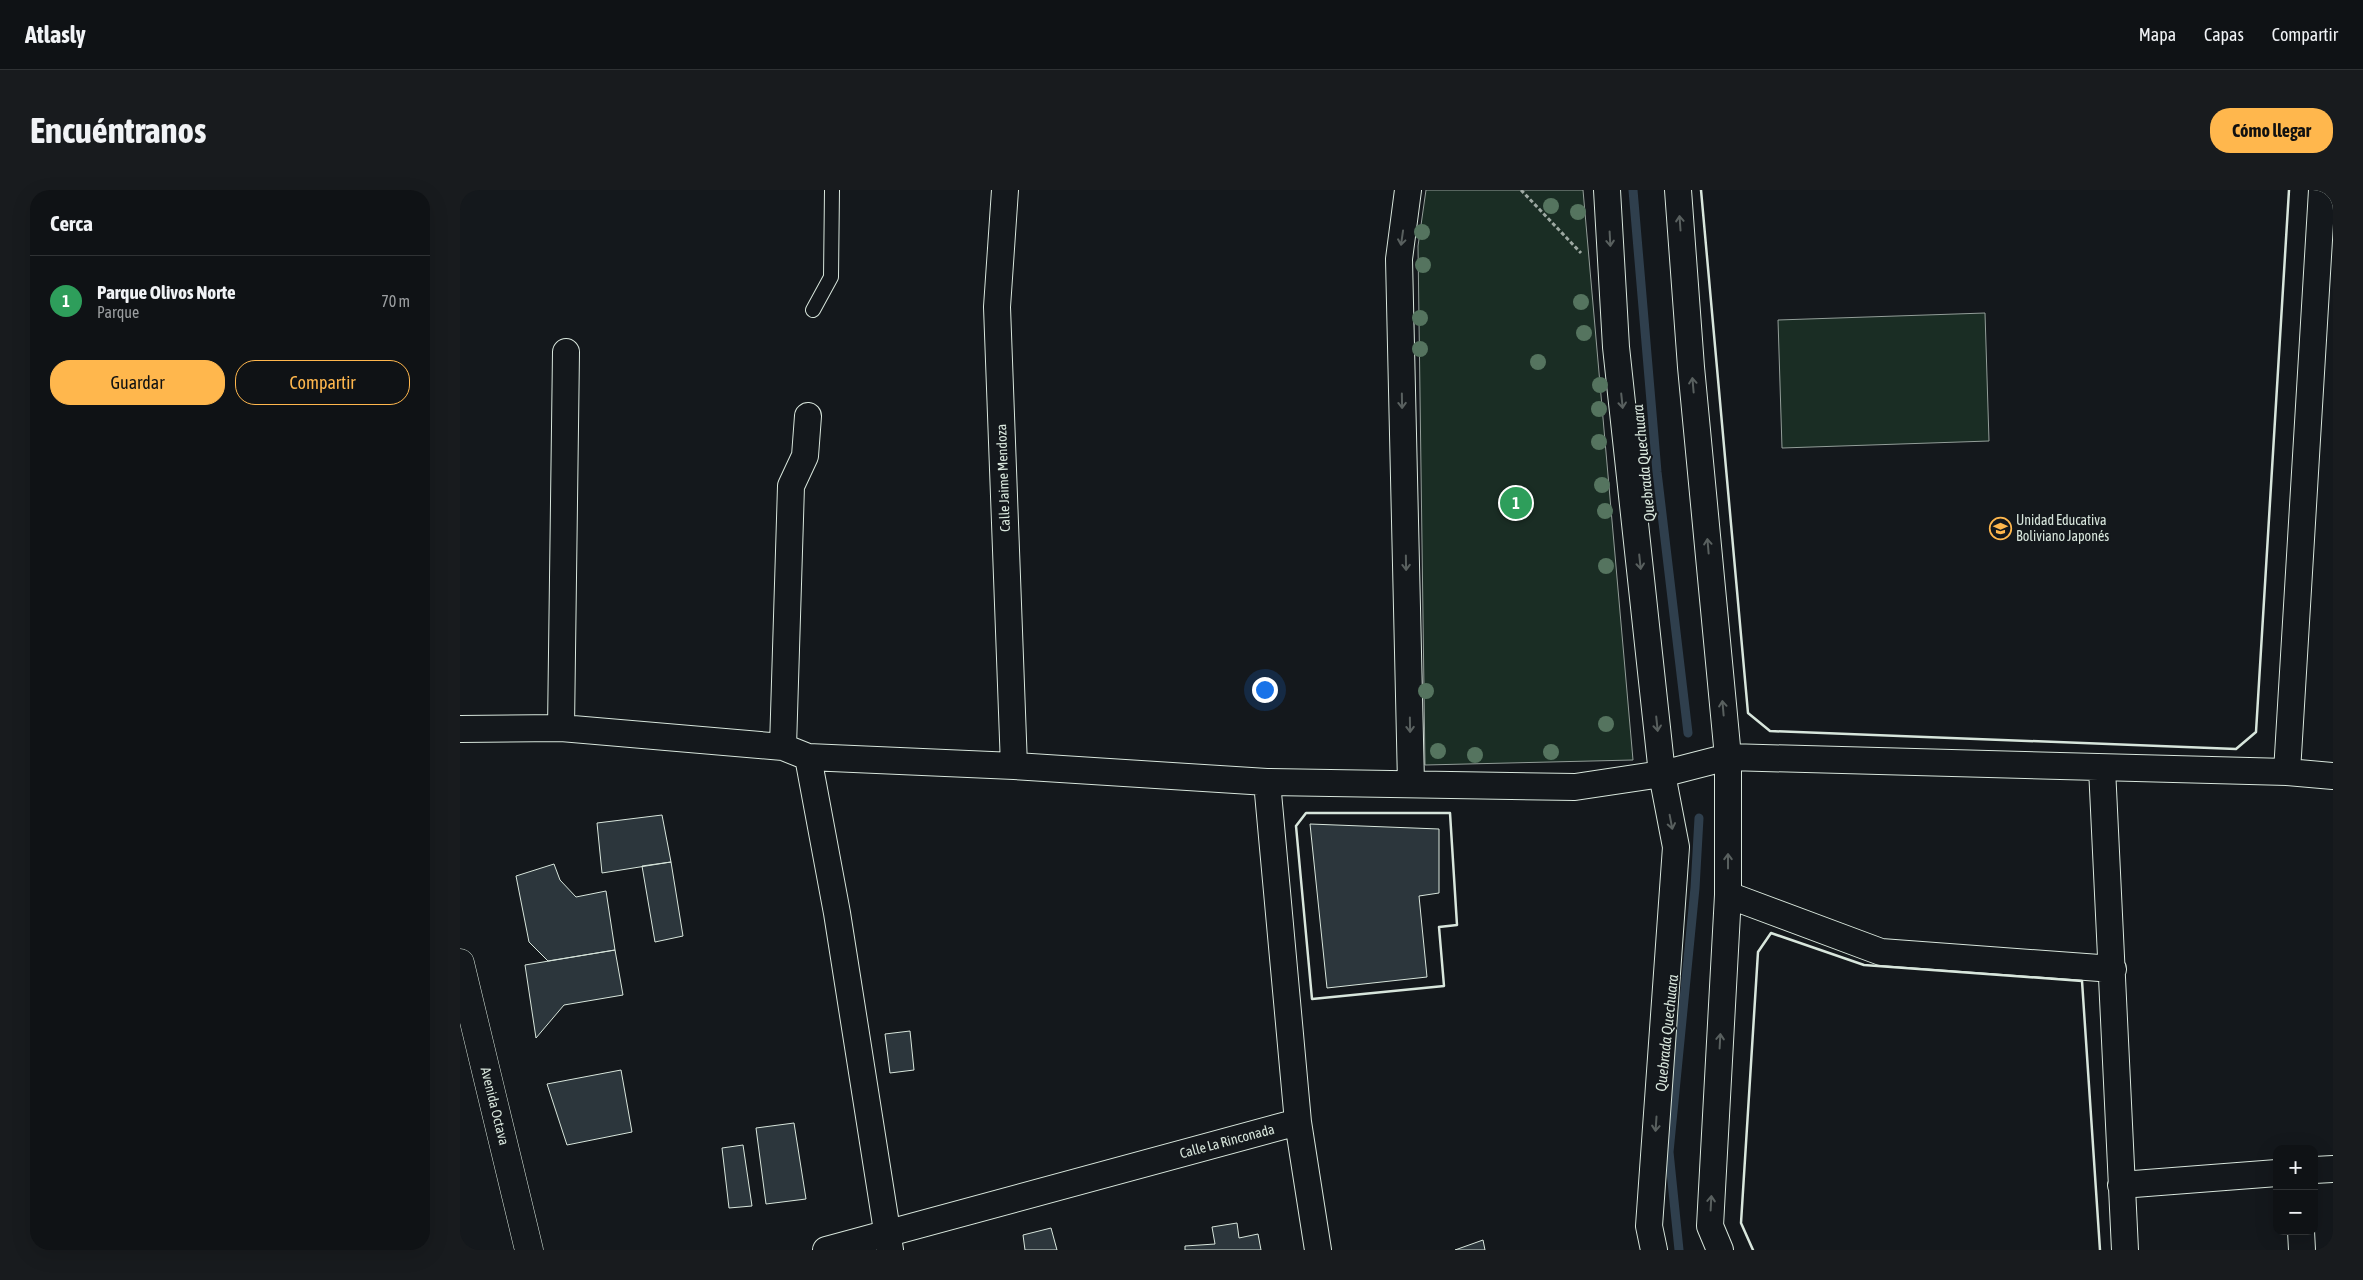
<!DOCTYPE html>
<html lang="es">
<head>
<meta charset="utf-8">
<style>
	body { margin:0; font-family:"Asap Condensed",sans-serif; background:#181b1e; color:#f1f3f6 }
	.controls { position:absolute; right:15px; bottom:15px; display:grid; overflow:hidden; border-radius:10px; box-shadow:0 5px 20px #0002 }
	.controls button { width:45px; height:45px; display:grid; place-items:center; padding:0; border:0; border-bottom:1px solid #2f3234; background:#0f1215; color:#f1f3f6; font:25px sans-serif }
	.you { position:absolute; left:804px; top:499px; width:18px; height:18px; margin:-12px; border:4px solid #fff; border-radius:50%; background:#1a73e8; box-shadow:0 0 0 8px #1a73e833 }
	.badge { display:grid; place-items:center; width:32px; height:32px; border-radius:50%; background:#ffb74d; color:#fff; font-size:16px; font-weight:700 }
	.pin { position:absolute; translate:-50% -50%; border:2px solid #fff; box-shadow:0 1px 5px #0006 }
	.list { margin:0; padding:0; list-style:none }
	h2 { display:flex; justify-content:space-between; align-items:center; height:65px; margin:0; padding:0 20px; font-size:21px }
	h2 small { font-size:16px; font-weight:400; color:#9b9ea0 }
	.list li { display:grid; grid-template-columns:32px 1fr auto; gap:15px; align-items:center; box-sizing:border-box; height:90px; padding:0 20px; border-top:1px solid #2f3234 }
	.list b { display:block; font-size:19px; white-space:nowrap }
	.list p { margin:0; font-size:16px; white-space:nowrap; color:#9b9ea0 }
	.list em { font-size:16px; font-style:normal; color:#9b9ea0 }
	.actions { display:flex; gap:10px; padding:15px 20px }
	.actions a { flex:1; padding:11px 0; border:1px solid #ffb74d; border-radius:20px; text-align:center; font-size:18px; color:#ffb74d }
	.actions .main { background:#ffb74d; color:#111 }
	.map { position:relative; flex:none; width:1873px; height:1060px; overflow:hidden; border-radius:20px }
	header { display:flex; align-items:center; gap:30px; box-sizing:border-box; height:70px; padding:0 25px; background:#0f1215; border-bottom:1px solid #2f3234 }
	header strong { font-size:24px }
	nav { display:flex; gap:28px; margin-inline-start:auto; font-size:18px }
	.intro { display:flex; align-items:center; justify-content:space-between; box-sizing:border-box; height:120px; padding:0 30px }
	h1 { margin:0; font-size:35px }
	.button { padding:12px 22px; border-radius:20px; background:#ffb74d; color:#111; font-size:18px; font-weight:700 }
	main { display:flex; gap:30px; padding:0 30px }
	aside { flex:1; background:#0f1215; border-radius:20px; box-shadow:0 5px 20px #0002 }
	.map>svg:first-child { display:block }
</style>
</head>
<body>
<header>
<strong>Atlasly</strong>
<nav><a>Mapa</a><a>Capas</a><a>Compartir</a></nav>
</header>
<div class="intro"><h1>Encuéntranos</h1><a class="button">Cómo llegar</a></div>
<main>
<aside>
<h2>Cerca<small></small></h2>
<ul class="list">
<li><span class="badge" style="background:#2e9e5b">1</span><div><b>Parque Olivos Norte</b><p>Parque</p></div><em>70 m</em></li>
</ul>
<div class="actions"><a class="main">Guardar</a><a>Compartir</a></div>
</aside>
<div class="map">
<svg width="1873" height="1060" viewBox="0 0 1873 1060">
	<rect width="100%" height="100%" fill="#14181c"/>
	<path fill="#1a2d24" stroke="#939e99" d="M966,0H1123L1173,570L965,575L958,56Z
		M1525,123L1529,251L1322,258L1318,130Z"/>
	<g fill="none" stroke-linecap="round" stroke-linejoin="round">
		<path stroke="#2f3f4d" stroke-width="9" d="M1173,0L1197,282L1228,543
			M1219,1060L1209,962L1235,698L1239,628"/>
	</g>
	<path fill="#2c363c" stroke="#d8e6dc" d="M202,625L211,672L142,683L137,633Z
		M850,634L979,639V703L959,706L967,787L867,798Z
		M211,672L223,746L195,752L182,676Z
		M94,674L100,690L116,707L146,701L155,760L88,771L69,752L56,686Z
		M155,760L163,805L104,815L76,848L65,775Z
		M450,841L454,880L430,883L425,844Z
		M161,880L172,942L107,955L87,894Z
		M334,933L346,1009L306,1014L296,938Z
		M283,955L292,1016L269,1018L262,958Z
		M777,1033L779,1048L798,1044L801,1060H725V1056L755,1054L752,1037Z
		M591,1038L597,1060H565L563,1045Z
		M1023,1050L1025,1060H995Z"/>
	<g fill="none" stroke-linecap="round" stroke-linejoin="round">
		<defs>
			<path id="lane" d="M353,120L371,87L372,0"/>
			<path id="street" d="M545,0L537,117L554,576
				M948,0L939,69L951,593
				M1147,0L1156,157L1202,584L1216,657L1189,1036L1194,1060
				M1218,0L1231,177L1268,567V705L1250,1036L1260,1060
				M101,538L106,162
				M0,539L101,538L323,557L348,567L554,576L807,592L1115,597L1202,584L1268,567L1827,582L1873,586
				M323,557L331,296L345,266L348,226
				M348,567L377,723L430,1060
				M1642,578L1665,1060
				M1827,582L1862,0
				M807,592L838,932L858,1060
				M1268,705L1421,762L1653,779
				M1854,980L1873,979
				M1661,995L1817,983
				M1841,1041L1842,1060
				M366,1060L838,932"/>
			<path id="secondary" d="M0,773L69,1060"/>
		</defs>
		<use href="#lane" stroke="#d8e6dc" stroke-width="16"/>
		<use href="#street" stroke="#d8e6dc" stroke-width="28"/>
		<use href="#secondary" stroke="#d8e6dc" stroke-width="29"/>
		<path stroke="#9da8a2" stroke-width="3" stroke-dasharray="4 2.5" stroke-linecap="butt" d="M1061,0L1121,63"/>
		<use href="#lane" stroke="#14181c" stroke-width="14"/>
		<use href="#street" stroke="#14181c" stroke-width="26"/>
		<use href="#secondary" stroke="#14181c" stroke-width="28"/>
		<path stroke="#d8e6dc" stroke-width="2.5" d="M1241,0L1288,523L1310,541L1776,559L1796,542L1829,0
			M846,623H990L997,735L979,737L984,796L852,809L836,636Z
			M1293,1060L1281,1033L1298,762L1311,743L1404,775L1622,791L1640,1060"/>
	</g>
	<g fill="#55745f">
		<circle cx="1091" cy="16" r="8"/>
		<circle cx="1118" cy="22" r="8"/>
		<circle cx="962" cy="42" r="8"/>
		<circle cx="963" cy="75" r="8"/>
		<circle cx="1121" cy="112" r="8"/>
		<circle cx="960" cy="128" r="8"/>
		<circle cx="1124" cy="143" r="8"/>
		<circle cx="960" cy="159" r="8"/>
		<circle cx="1078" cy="172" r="8"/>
		<circle cx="1140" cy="195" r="8"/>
		<circle cx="1139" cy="219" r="8"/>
		<circle cx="1139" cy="252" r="8"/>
		<circle cx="1142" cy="295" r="8"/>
		<circle cx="1145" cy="321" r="8"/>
		<circle cx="1146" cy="376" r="8"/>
		<circle cx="966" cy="501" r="8"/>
		<circle cx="1146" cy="534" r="8"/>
		<circle cx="978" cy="561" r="8"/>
		<circle cx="1091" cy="562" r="8"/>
		<circle cx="1015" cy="565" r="8"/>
	</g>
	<defs><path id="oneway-shaft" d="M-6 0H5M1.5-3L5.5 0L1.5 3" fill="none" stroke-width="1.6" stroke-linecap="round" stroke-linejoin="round" transform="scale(1.25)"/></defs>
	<g stroke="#59605f">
		<use href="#oneway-shaft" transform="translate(1220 33) rotate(-94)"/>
		<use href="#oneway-shaft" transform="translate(942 48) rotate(98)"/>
		<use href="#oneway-shaft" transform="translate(1150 49) rotate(87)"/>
		<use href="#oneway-shaft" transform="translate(1233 195) rotate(-95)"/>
		<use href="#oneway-shaft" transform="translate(942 211) rotate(89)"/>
		<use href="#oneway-shaft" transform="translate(1162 211) rotate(84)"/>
		<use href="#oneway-shaft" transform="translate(1248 356) rotate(-95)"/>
		<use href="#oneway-shaft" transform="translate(1180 372) rotate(84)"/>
		<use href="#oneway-shaft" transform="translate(946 373) rotate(89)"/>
		<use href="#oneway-shaft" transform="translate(1263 518) rotate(-95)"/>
		<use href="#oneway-shaft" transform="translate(1197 534) rotate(84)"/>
		<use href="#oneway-shaft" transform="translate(950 535) rotate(89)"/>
		<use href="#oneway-shaft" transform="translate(1211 632) rotate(79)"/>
		<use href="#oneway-shaft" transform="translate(1268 671) rotate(-90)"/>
		<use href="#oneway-shaft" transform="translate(1260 851) rotate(-87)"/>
		<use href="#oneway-shaft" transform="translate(1196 934) rotate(94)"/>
		<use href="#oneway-shaft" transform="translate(1251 1013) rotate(-87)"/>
	</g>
	<defs>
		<symbol id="school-ring" viewBox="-11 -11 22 22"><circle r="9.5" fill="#14181c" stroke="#ffb74d" stroke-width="1.5"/><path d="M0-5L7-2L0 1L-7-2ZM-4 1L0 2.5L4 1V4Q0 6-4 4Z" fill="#ffb74d"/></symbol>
	</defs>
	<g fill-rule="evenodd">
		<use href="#school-ring" x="1528" y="326" width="25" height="25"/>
	</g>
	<g text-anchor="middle" stroke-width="4" stroke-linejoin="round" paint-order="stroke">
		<g font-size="14" fill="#d8e6dc" stroke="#14181c">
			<text transform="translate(543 288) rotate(-92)" y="5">Calle Jaime Mendoza</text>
			<text transform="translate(35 916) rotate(76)" y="5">Avenida Octava</text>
			<text transform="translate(767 951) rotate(-15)" y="5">Calle La Rinconada</text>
		</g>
		<g font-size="14" fill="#d8e6dc" stroke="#14181c" text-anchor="start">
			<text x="1556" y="335">Unidad Educativa<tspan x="1556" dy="16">Boliviano Japonés</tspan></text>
		</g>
		<g font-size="15" font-style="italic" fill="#d8e6dc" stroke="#14181c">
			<text transform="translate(1184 273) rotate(-96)" y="5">Quebrada Quechuara</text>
			<text transform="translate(1207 843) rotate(-84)" y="5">Quebrada Quechuara</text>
		</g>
	</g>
</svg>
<div class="controls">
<button>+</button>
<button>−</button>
</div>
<div class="you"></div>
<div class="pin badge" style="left:1056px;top:313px;background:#2e9e5b">1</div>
</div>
</main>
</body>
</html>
